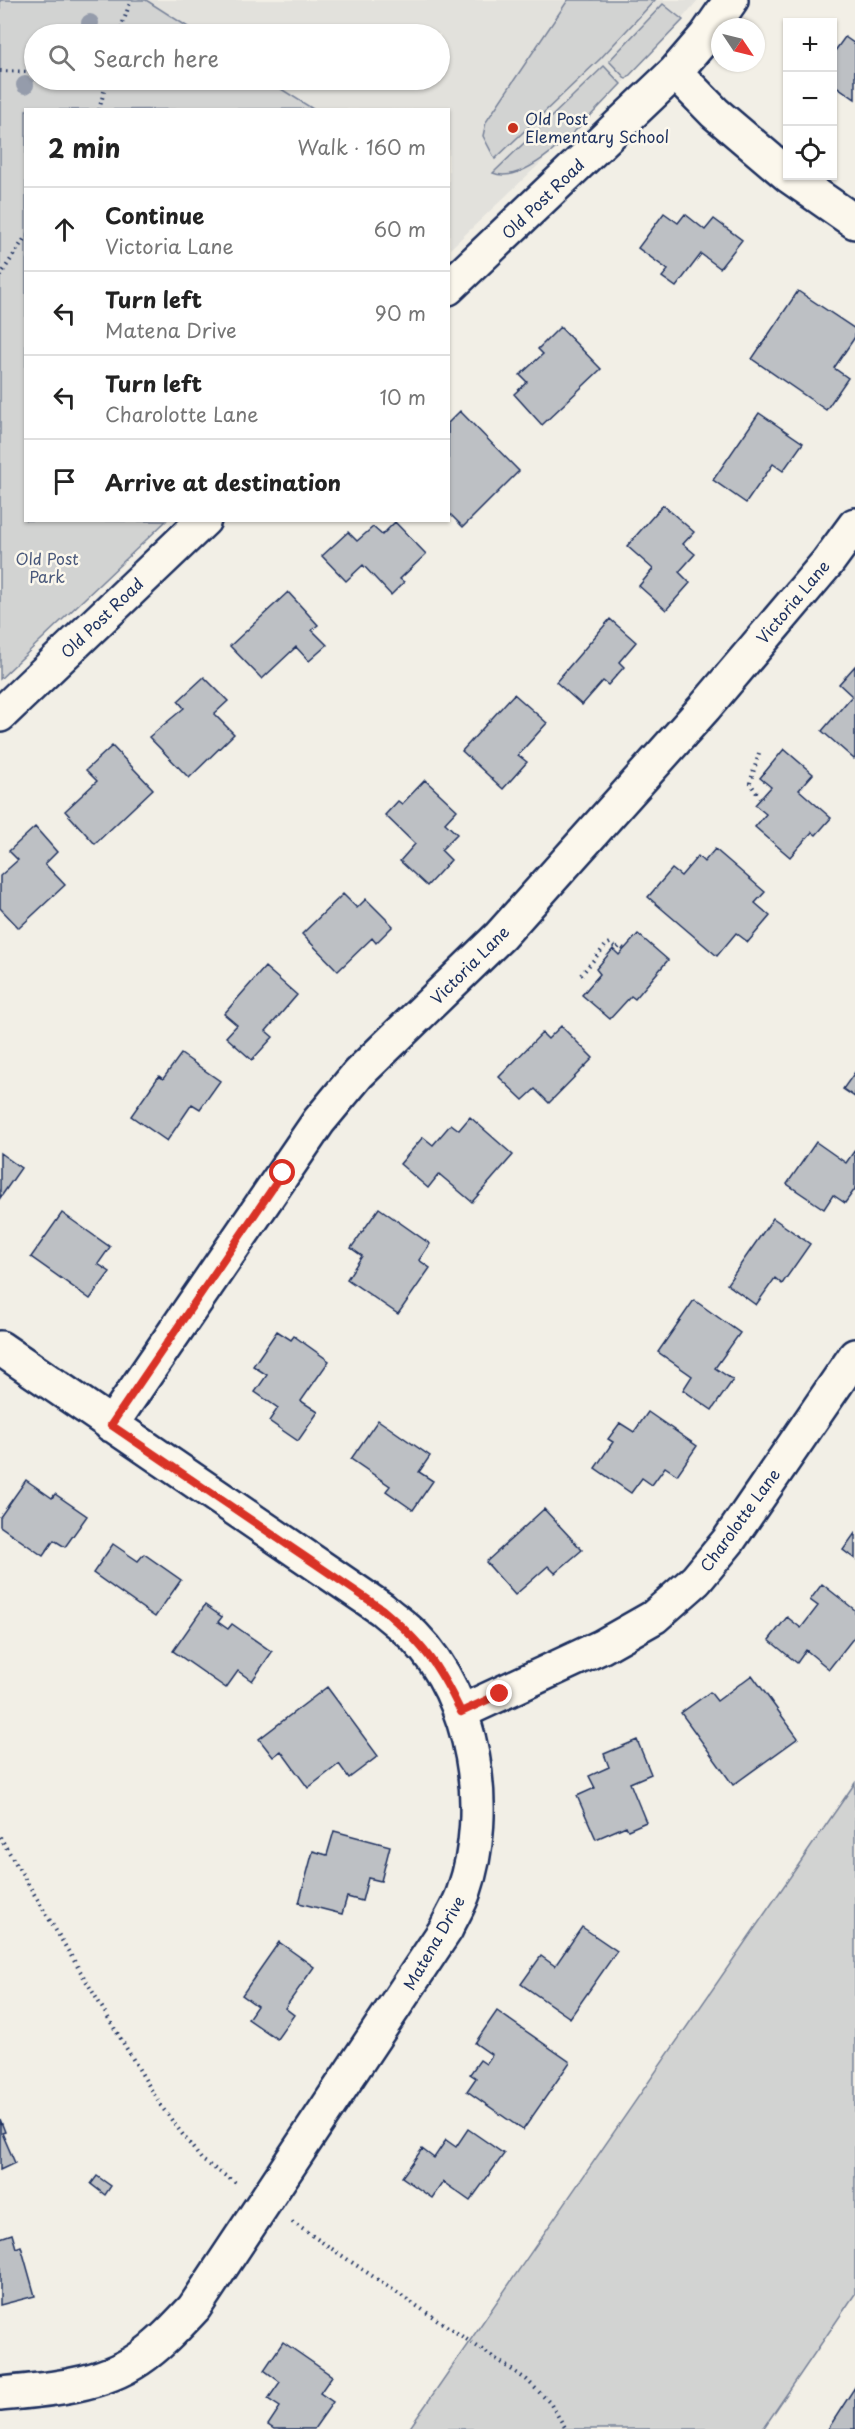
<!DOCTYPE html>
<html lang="en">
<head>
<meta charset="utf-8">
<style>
	body { margin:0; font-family:"Playpen Sans",sans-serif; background:#f6f6f6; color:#222 }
	.controls { position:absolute; right:18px; top:18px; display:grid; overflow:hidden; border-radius:0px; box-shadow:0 2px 4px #0004 }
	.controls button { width:54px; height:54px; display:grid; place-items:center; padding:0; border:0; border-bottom:2px solid #e0e0e0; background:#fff; color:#222; font:30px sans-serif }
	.compass { position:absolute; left:711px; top:18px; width:54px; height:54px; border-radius:50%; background:#fff; box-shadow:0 2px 4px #0004; rotate:125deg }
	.stop { position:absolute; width:18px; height:18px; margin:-14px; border:4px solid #d93025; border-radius:50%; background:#fff }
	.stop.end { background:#d93025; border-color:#fff; box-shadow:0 2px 6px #0008 }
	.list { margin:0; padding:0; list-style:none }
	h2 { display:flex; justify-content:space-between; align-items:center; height:78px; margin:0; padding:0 24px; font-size:26px }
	h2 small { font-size:20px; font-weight:400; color:#767676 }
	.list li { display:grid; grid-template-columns:39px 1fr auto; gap:18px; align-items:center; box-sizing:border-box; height:84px; padding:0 24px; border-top:2px solid #e0e0e0 }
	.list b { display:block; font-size:22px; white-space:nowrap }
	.list p { margin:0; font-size:20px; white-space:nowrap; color:#767676 }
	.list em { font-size:20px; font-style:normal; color:#767676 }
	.icon { flex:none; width:33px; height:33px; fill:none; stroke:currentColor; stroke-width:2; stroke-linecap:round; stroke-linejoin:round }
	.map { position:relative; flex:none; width:855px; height:2429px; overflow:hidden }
	.search { position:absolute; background:#fff; box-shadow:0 2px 4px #0004; left:24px; top:24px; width:426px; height:66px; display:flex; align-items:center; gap:15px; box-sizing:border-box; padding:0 21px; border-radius:33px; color:#767676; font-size:22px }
	.panel { position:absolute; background:#fff; box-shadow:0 2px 4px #0004; left:24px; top:108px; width:426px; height:414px; border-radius:0px }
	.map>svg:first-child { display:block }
</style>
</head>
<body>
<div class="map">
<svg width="855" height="2429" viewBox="0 0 855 2429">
	<rect width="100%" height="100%" fill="#f2efe6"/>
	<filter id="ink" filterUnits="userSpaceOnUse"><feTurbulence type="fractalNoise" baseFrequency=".0167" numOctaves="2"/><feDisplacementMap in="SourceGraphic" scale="12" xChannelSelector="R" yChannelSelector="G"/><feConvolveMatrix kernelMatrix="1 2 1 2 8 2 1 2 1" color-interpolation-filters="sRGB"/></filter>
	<g filter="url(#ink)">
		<path fill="#e2e1dc" d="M146,0H698L662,42L594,112L450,249L448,110L313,109L267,80H440V34H199Z"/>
		<path fill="#d2d3d2" stroke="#768198" stroke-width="1.5" d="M0,0H146L199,34H34V80H267L313,109L26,110V520L166,521L0,679Z
			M568,0H655L600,59L495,159L483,136L486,122Z
			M663,4L683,20L626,79L609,61Z
			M604,66L621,84C597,108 529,189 493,173Z
			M855,1783V2294L763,2429H409Z"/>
		<path fill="#bdc0c4" stroke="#1b2f5e" stroke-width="1.5" d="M845,37L855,44V99L832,83V55Z
			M664,213L678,223L685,214L705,230L714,219L742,240L720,268L701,254L676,287L662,277L668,270L638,248Z
			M798,291L855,329V337L834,368L848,378L826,410L752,359Z
			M560,327L601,369L542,425L514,394L527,382L520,375L543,354L538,349Z
			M460,411L519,471L463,527L448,512V423Z
			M759,413L803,443L783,471L773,464L746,503L713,480Z
			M663,505L694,532L683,544L695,554L679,572L690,583L666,610L639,586L653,569L627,546Z
			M395,522L426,554L400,579L404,582L391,595L363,565L346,581L322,556L348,532L357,541L373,527L382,535Z
			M288,592L318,625L312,630L327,645L309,661L296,647L262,679L230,646Z
			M610,619L636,642L619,662L624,667L608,685L603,681L582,705L556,682Z
			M855,666V758L854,759L822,731L852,696L839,684Z
			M204,677L228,701L214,714L234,734L189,778L149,737L184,708L178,701Z
			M514,694L547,723L518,755L527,762L503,789L462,751Z
			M112,746L153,789L95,844L65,811L97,781L86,770Z
			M784,749L813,774L799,790L831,818L816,835L812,832L790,857L755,827L766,814L755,805L771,787L760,778Z
			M425,780L457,810L445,823L457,834L441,850L451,860L427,886L400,861L415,844L385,815L398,801L402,804Z
			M35,827L57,852L45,864L65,885L19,928L0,908V876L18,860L9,851Z
			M715,849L765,892L755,903L770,916L748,942L736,933L717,956L648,897L672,869L681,876L698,856L704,862Z
			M343,894L357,908L366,899L393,926L376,943L372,938L338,971L302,934Z
			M638,934L668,960L635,999L631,996L610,1019L582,995L600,974L596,969L613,949L619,955Z
			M265,967L297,995L266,1031L273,1037L252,1060L226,1037L237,1025L224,1014Z
			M561,1026L593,1058L549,1103L535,1089L523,1100L499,1077L542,1033L548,1039Z
			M181,1054L220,1081L200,1109L192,1104L167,1141L131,1116L159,1076L163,1079Z
			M855,1072V1097L843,1089Z
			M470,1117L513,1155L472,1202L439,1174L428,1188L400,1164L423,1137L433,1145L451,1124L459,1130Z
			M816,1142L846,1163L855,1150V1189L845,1203L833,1195L824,1209L787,1184Z
			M0,1153L21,1168L0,1198Z
			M379,1208L430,1244L419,1260L430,1268L398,1314L347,1279L362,1256L351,1248Z
			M62,1213L110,1247L98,1264L110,1272L90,1299L31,1257Z
			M773,1218L810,1244L782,1284L775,1278L756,1305L727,1284Z
			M694,1300L740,1333L715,1368L733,1380L712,1410L683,1390L692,1376L658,1352Z
			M277,1331L291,1340L294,1336L329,1361L301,1401L318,1412L298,1441L269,1421L278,1408L255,1392L267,1375L253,1366Z
			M648,1412L697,1446L677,1475L665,1467L652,1485L642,1478L631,1493L595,1468L613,1442L608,1439L620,1423L634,1432Z
			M378,1420L430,1456L419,1472L433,1481L413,1510L386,1491L390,1486L351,1459Z
			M26,1480L52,1498L55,1494L87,1516L65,1547L54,1540L43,1556L0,1526V1517Z
			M544,1509L582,1550L555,1573L548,1566L515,1595L486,1562Z
			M855,1533V1559L843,1550Z
			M113,1544L138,1561L144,1554L181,1580L155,1617L93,1573Z
			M822,1584L855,1610V1636L829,1669L806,1650L797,1663L769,1640L787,1617L801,1628L818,1606L810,1600Z
			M205,1605L222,1617L218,1622L228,1629L232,1624L272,1652L252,1681L238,1671L226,1688L173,1651Z
			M752,1675L798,1738L733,1785L681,1713L710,1692L717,1701Z
			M327,1687L378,1756L349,1778L339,1764L308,1788L281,1751L273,1757L259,1739Z
			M637,1740L651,1774L630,1783L646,1822L628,1830L626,1826L596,1839L577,1796L595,1788L589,1776L609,1767L604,1754Z
			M334,1831L390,1846L381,1881L368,1878L362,1901L347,1897L342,1914L299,1903L313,1851L327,1855Z
			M582,1927L617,1951L570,2018L521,1984L541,1956L555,1966Z
			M279,1942L314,1967L285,2008L294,2015L277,2039L248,2019L257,2006L242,1995Z
			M497,2011L570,2062L523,2130L467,2091L476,2078L470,2074L480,2060L486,2064L492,2055L475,2043Z
			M0,2119L5,2132L2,2133L15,2163L0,2170Z
			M468,2129L504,2154L470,2201L443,2182L432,2198L402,2177L422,2149L434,2158L446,2140L456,2147Z
			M97,2176L111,2186L105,2195L91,2184Z
			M12,2234L16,2248L21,2246L35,2296L0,2305V2238Z
			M283,2342L332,2376L320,2393L333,2402L314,2429H274L268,2425L280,2407L268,2399L280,2382L264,2370Z
			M855,2387V2429H828Z"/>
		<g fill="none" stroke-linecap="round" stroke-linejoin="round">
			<defs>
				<path id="minor" d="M675,72L715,113L788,175
					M789,176L855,222
					M448,288L675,72L706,36L731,0
					M0,715L204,520
					M0,1348L382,1609C392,1618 404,1626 414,1636C475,1698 492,1810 464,1891C460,1904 452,1916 446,1929L194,2308C177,2326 160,2345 139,2359C100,2386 46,2390 0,2394
					M111,1425L319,1121L358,1074L500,936L705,707L827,563L855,525
					M461,1712L601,1647L654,1617L696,1580L729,1540L855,1356"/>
			</defs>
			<use href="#minor" stroke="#1b2f5e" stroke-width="38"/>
			<path stroke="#1b2f5e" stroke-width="4" stroke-dasharray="1.5 4.5" stroke-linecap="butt" d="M119,34L131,0
				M0,71L34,72
				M99,110L107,80
				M0,276L26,236
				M759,753L750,783L760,798
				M581,975L606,945L610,943L617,949L620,946L624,949
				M0,1837L161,2106L202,2160L236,2183
				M292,2222L527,2380L550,2403L566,2429"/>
			<use href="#minor" stroke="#fbf7ec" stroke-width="33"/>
		</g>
		<g fill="#959cab">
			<circle cx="90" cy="23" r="9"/>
			<circle cx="25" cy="85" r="9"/>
		</g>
	</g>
	<g fill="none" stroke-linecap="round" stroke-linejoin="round" filter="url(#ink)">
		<path stroke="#d93025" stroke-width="8" d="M283,1173L111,1425L382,1609C423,1644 438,1664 461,1712L500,1694"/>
	</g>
	<circle fill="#c8321e" stroke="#fbf7ec" stroke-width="2" cx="513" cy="128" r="6"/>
	<g text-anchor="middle" stroke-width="5" stroke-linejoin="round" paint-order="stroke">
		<g font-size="16" fill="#1b2f5e" stroke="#fbf7ec" text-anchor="start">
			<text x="525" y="125">Old Post<tspan x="525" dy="18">Elementary School</tspan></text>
		</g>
		<g font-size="16" fill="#1b2f5e" stroke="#fbf7ec">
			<text transform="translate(543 199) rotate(-44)" y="6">Old Post Road</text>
			<text transform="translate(793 602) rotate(-50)" y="6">Victoria Lane</text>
			<text transform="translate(102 618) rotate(-44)" y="6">Old Post Road</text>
			<text transform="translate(470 965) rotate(-45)" y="6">Victoria Lane</text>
			<text transform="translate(740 1520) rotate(-54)" y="6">Charolotte Lane</text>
			<text transform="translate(434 1943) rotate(-60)" y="6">Matena Drive</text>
		</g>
		<g font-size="16" fill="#49587b" stroke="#fbf7ec">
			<text x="47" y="565">Old Post<tspan x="47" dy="18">Park</tspan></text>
		</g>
	</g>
</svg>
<div class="controls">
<button>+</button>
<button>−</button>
<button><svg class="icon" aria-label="locate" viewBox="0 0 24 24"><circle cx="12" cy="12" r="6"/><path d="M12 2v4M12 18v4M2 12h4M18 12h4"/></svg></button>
</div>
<svg class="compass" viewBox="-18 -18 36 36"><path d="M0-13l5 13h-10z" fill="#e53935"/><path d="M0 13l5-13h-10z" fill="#767676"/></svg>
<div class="stop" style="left:283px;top:1173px"></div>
<div class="stop end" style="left:500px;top:1694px"></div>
<div class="search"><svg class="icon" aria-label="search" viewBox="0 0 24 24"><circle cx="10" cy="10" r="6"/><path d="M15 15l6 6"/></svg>Search here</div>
<section class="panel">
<h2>2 min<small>Walk · 160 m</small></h2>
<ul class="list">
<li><svg class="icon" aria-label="ahead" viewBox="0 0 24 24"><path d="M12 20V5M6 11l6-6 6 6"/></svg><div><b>Continue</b><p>Victoria Lane</p></div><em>60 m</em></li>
<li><svg class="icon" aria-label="left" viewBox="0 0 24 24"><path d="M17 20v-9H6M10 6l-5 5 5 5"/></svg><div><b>Turn left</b><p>Matena Drive</p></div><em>90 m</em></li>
<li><svg class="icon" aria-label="left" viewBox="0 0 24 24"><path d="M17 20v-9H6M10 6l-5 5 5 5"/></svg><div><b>Turn left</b><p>Charolotte Lane</p></div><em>10 m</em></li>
<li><svg class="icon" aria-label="arrive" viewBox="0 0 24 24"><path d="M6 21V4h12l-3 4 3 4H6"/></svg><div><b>Arrive at destination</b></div></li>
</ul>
</section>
</div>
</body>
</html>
